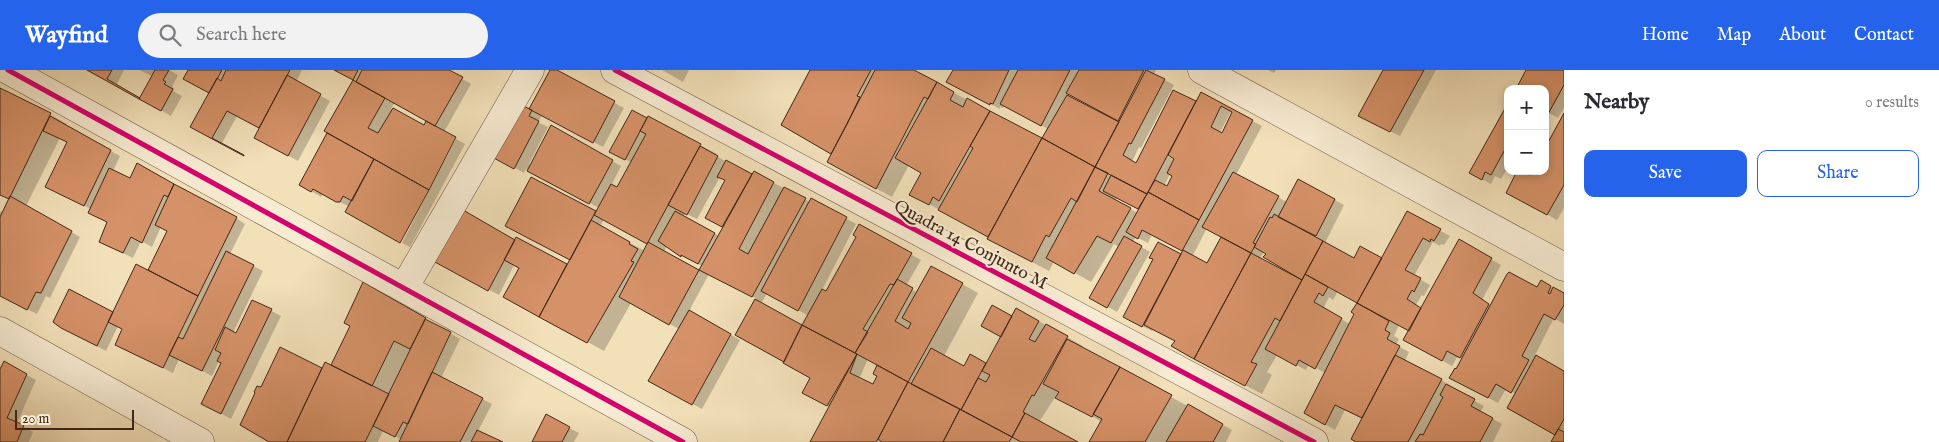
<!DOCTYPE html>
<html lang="en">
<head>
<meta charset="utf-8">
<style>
	body { margin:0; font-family:"IM FELL English",serif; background:#f2f2f3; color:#2b2b33 }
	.controls { position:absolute; right:15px; top:15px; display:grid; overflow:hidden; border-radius:10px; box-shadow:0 2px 8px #0003 }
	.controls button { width:45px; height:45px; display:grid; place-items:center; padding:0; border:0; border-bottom:1px solid #e1e1e2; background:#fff; color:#2b2b33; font:25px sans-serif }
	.scale { position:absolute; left:15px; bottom:12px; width:119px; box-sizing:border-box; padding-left:5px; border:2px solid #432718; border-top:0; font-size:14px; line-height:18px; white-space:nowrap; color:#432718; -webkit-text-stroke:4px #f7ebd2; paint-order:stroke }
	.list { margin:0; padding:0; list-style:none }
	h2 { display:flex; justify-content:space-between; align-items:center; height:65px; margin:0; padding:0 20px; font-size:21px }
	h2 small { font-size:16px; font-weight:400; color:#7c7c81 }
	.actions { display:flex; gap:10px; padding:15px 20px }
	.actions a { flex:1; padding:11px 0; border:1px solid #2563eb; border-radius:10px; text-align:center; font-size:18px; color:#2563eb }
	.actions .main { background:#2563eb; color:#fff }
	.icon { flex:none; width:28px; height:28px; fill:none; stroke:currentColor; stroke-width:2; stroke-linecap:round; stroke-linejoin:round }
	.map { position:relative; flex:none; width:1564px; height:372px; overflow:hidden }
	header { display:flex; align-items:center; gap:30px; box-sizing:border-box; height:70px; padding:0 25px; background:#2563eb; color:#fff }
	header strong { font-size:24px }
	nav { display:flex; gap:28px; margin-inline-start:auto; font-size:18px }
	.search { width:350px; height:45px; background:#f2f2f3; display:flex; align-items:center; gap:12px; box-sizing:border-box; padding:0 18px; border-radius:28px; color:#7c7c81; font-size:19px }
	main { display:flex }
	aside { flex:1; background:#fff }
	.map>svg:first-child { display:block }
</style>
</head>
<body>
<header>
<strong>Wayfind</strong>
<div class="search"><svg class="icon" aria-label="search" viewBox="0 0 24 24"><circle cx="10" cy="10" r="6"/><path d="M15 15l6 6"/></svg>Search here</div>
<nav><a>Home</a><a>Map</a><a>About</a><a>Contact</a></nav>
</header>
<main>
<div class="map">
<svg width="1564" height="372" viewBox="0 0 1564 372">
	<rect width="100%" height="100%" fill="#f2e0b9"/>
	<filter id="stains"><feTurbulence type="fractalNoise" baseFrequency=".004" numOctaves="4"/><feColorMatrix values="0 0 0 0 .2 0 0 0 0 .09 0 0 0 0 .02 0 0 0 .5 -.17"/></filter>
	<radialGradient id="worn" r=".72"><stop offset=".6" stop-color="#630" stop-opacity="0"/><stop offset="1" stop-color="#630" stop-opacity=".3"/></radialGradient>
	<path fill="#0003" fill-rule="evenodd" d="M85,0H124L116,16Z
		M140,0H169L178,5L172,17L174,18L173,21L182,26L171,46L141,29L153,7Z
		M190,0H302L296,12L330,31L298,91L265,73L260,58L237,46L222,73L192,56L211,22Z
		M335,0H447L471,14L444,62L350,137L323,124L321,127L301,115L329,63L326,61L354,10ZM395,32L428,51L424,57L391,39Z
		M552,0L624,38L603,77L542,45L538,52L548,57L529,94L531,95L551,57L621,96L611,116L618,119L632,93L611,81L632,41L700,75L717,84L716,86L753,106L755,103L810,132L811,129L856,154L822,220L826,222L858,167L859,156L921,190L906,216L918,223L962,214L978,223L944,286L964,298L970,286L986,295L1017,239L1083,276L1082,279L1232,360L1226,372H1091L1102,352L1056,326L1039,352L1075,372H811L830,337L813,328L811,307L737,265L757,229L709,204L689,241L740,270L702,339L649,310L679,259L631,233L604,281L515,232L520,198L514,195L499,225L446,197L515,171L517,169L568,196L571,190L531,109L597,143L599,138L526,99L524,103L494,86L530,40ZM720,107L726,110L707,148L724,157L719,166L683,147L685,143L697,149ZM604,149L649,174L645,181L600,157ZM667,176L681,185L702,196L699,201L664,182ZM767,223L809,246L803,257L761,234ZM868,289L879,295L878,305L873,315L859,309Z
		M662,0H689L683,12Z
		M812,0H911L1047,72L1048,59L1004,35L1003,38L1000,37V39L958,17L954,0H1156L1154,4L1174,15L1141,78L1139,77L1132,92L1137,95L1174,21L1197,33L1201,24L1262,56L1236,105L1287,132L1335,130L1344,135L1325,173L1355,189H1383L1408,143L1450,166L1444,175L1441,174L1440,176L1433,172L1414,206L1430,215L1424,226L1422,225L1415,236L1422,239L1460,171L1501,195L1482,230L1491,236L1537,219L1541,212L1564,224V254L1554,248L1535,285L1564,302V372H1553L1557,365L1516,324L1506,319L1498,333L1461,313L1457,301L1463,289L1458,286L1452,296L1414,275L1410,261L1399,255L1394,266L1399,269L1396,275L1409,282L1405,291L1441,310L1450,315V317L1484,336L1480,342L1502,354L1493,372H1358L1363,349L1345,340L1335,360L1305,343L1325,303L1309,294L1306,300L1277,285L1267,302L1272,305L1262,324L1212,298L1176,271L1154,259L1152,261L1134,252L1154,190L1151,188L1181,185L1184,181L1152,164L1148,173L1136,167L1133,172L1150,182L1117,242L1091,227L1119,177L1114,174L1091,212L1054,191L1049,201L1005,178L989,169L990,167L927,133L923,102L909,95L892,127L844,101L832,84L782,55ZM1070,24L1101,41L1099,43L1068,27ZM1231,41L1234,42L1222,65L1220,63ZM1163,80L1176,88V91L1162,83ZM1087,93L1113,105L1112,107ZM1170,104L1174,106L1167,118L1164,116ZM1117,127L1140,139L1138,143L1115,131ZM1207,158L1222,166L1207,194L1192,187ZM1264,181L1308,212L1307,214L1260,189ZM1338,221L1359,233L1350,254L1323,239L1329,227L1333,230Z
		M1268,0H1276L1274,3Z
		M1384,0H1436L1400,66L1369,51Z
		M1527,0H1564V38L1558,48L1545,41V19Z
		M0,20L51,45L67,54L66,56L120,86L113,101L130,110L236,148L245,154L230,184L263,201L233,263L237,265L253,231L281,246L231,349L203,333L223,293L219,291L212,306L179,289L173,303L126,280L124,259L118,256L106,281L72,263L113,244L148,202L168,161L161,157L152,177L141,171L133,188L110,177L109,152L91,139L56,122L68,72L60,68L26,136L80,167L50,228L46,226L37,244L0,226V141L3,143L10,129L0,123Z
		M1508,36V97L1501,109L1495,106L1491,114L1480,108Z
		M1564,46V138L1557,150L1507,122L1531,107L1545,101Z
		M456,69L465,74L410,177L402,173Z
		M352,256L450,263L460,269L441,308L492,334L478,361L500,372H401L402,370L383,360L378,372H272L262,319L281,278L322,300L339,301Z
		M4,293L36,310L17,353L33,362L29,372H0V302Z
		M569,358L579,363L574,372H533Z"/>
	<path fill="#d59167" stroke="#432718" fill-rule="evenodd" d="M87,0H112L107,9L140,28L139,29Z
		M155,0H169L163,10L166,12L164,14L173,19L161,41L139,29Z
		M188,0H222L209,23L183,9Z
		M226,0H290L259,58L227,41L212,68L244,85V86L190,57L217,8L221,11Z
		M334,0H358L353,10Z
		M362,0H449L463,7L435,56L356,12Z
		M550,0H557L615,31L593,73L529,39Z
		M810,0H871L857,26L860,27L846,56L831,84L781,55Z
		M875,0H914L937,12L928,29L924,27L876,119L827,92Z
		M953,0H1009L993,34L990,33V35L946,12Z
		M1018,0H1070L1041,56L1000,34Z
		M1079,0H1144L1118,51L1066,23Z
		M1146,0L1165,9L1131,74L1129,73L1123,85L1136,93L1173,20L1196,31L1147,124L1095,97Z
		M1383,0H1424L1390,62L1358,46Z
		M1526,0H1564V15L1548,44L1545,42V19H1516Z
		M287,5L321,24L288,86L254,68Z
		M353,10L385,28L368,58L378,63L393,38L424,55L426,51L456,67L429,120L324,61Z
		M937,12L954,22L950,30L963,37L967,28L990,41L939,131L933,127L929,135L909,125L921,103L895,88Z
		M0,18L51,43L9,129L0,125Z
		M1201,22L1253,50L1199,150L1148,122L1155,110L1167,116L1172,106L1167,103L1174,89L1168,85ZM1221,36L1232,42L1222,63L1211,57Z
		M1067,25L1119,52L1095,97L1042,68Z
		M1508,33V74L1491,105L1485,102L1482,110L1469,103Z
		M519,34L532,40L529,46L539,51L514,99L492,87Z
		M632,40L647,48L625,90L609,82Z
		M990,41L1042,68L988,167L938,140L973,78L970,76Z
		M1564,43V115L1547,145L1506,123L1517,101H1523L1530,105L1532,101H1545V78Z
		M50,46L111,80L84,136L45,117L67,72L43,61Z
		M648,46L701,74L647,174L594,145L611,114L617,117L646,64L640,61Z
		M551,55L613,90L589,134L527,101Z
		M327,63L374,89L352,131L343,126L340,132H336L313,119L311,122L299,115Z
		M1042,68L1095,97L1077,132L1071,128L1049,167L1046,165L1032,192L987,169Z
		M700,76L718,86L687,145L668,135Z
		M374,89L429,120L400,173L345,142Z
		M726,90L752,104L722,157L705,148L725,110L717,107Z
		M137,93L174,114L168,127L164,125L142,173L131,167L123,183L99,172L107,152L88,143L109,98L130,108Z
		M1095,97L1108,103L1099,121L1131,138L1111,173L1097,166L1074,204L1046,188Z
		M754,101L774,112L739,179L748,184L784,117L806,128L752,227L699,200Z
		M1233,102L1279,126L1253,173L1256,174L1251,183L1202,157Z
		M1111,105L1147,124L1138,139L1103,121Z
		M531,107L596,141L570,190L505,156Z
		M1298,109L1335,129L1316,166L1278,147Z
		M174,114L237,147L198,226L148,200L167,161L155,155Z
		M1148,122L1199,150L1182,181L1142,160L1138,169L1126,162Z
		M10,126L72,161L41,223L36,222L27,240L0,226V147Z
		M811,128L847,147L798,241L761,221Z
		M463,140L515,170L488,221L435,192Z
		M675,141L715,163L698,194L681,185V187L658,171Z
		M1407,141L1441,159L1434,171L1431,169L1430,172L1423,168L1405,200L1421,208L1414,222L1412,220L1407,229L1421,238L1409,261L1357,233Z
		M1274,144L1323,171L1302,210L1263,187L1266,184L1254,177L1270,147L1272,148Z
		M591,150L630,172L629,174L638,179L631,191L634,192L587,273L539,247Z
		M859,154L912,183L894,215L890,214L863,259L868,262L855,283L802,255L822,219L826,221L856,167L853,165Z
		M1124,166L1142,176L1107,238L1089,228Z
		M516,167L567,194L539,247L503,227L519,198L504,190Z
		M1221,167L1251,183L1194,289L1171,276L1175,271L1144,255L1183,180L1207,193Z
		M1459,169L1492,188L1473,223L1489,234L1460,288L1447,281L1442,291L1403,270Z
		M1323,171L1354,188L1360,176L1382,188L1357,233L1305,204Z
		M648,172L699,200L669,255L619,227Z
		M1158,172L1181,184L1142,257L1123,247L1153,189L1149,188Z
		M226,181L254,195L202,301L169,285L178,267L183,269Z
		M1251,183L1302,210L1280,251L1275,248L1251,292L1257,294L1245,316L1194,289Z
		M136,194L198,226L163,298L115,275L122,259L108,252Z
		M931,196L963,213L908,312L855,283L897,209L913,218L895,251L908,259L911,253L902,248Z
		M1509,202L1537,217L1541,210L1551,216L1548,223L1550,224L1553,217L1564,223V235L1555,250L1544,244L1522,286L1529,290L1511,323L1496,314L1488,328L1449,308L1455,298L1456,299L1507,204Z
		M1305,204L1328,217L1323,226L1319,223L1314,232L1342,248L1315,299L1299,290L1296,296L1265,279Z
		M363,212L426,248L410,279L394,271L372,316L331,295L350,256L344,253Z
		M69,219L113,242L97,276L61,258L53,252Z
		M755,229L802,255L784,292L735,265Z
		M252,230L272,239L221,344L201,334L221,293L217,291L221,283L215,280L225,257L236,263Z
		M1357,233L1389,251L1385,260L1390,263L1387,269L1400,276L1362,348L1335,335L1325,355L1304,343L1354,244L1351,242Z
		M992,235L1012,246L1001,267L981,256Z
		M1016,238L1039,251L1029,269L1035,272L1046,254L1068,266L1034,326L1032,325L1023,342L1025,343L1012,367L961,340L978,308L986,312L990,305L982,301Z
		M689,240L731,264L692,335L648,311Z
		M425,249L451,262L408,354L403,352L395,367L373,356Z
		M802,255L857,284L827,336L802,323L810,308L783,293Z
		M1067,269L1120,297L1092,347L1055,328L1059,322L1043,314Z
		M280,277L322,298L287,372H269L240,355L255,323L254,322L257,316L261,317Z
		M931,278L964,296L970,284L986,293L961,340L911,314Z
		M857,284L850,303L873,314L877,306L873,304L877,295L908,312L878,369L876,372H810Z
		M1395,285L1442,309L1408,372H1356L1351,369Z
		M1536,285L1564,301V349L1555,365L1507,338Z
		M4,291L27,304L7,348L24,355L17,372H0V299Z
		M325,292L389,324L365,372H287Z
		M1120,297L1172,325L1145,372H1089L1102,349L1093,344Z
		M432,302L483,328L460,372H399Z
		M908,312L960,339L943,372H882L878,369Z
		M1446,314L1475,329L1471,336L1493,348L1480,372H1415L1420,364L1423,365L1443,327L1440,325Z
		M1188,334L1223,354L1213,372H1166Z
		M960,339L1012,367L1009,372H943Z
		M1025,343L1078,372H1021L1012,367Z
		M546,344L570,357L562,372H532Z
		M1558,359L1564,362V372H1551Z
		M477,360L503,372H471Z"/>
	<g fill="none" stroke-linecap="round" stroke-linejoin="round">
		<defs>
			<path id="minor" d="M8,0L683,372
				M615,0L1314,372
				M1202,0L1564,197
				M404,218L530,0
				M0,261L200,372"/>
		</defs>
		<use href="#minor" stroke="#6f5540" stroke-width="29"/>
		<use href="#minor" stroke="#f7ebd2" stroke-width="28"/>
		<defs>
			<path id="cycleway" d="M8,0L683,372
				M615,0L1314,372"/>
		</defs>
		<use href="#cycleway" stroke="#f7ebd2" stroke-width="8"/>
		<use href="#cycleway" stroke="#d6006c" stroke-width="5"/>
	</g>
	<g text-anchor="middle" stroke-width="4" stroke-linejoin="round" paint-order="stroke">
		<g font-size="18" fill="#432718" stroke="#f7ebd2">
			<text transform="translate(971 174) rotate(28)" y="6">Quadra 14 Conjunto M</text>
		</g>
	</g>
	<rect width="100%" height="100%" filter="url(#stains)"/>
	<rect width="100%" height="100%" fill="url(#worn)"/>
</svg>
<div class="controls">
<button>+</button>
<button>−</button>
</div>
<div class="scale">20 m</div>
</div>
<aside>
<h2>Nearby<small>0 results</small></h2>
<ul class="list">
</ul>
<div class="actions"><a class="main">Save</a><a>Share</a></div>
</aside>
</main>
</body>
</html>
